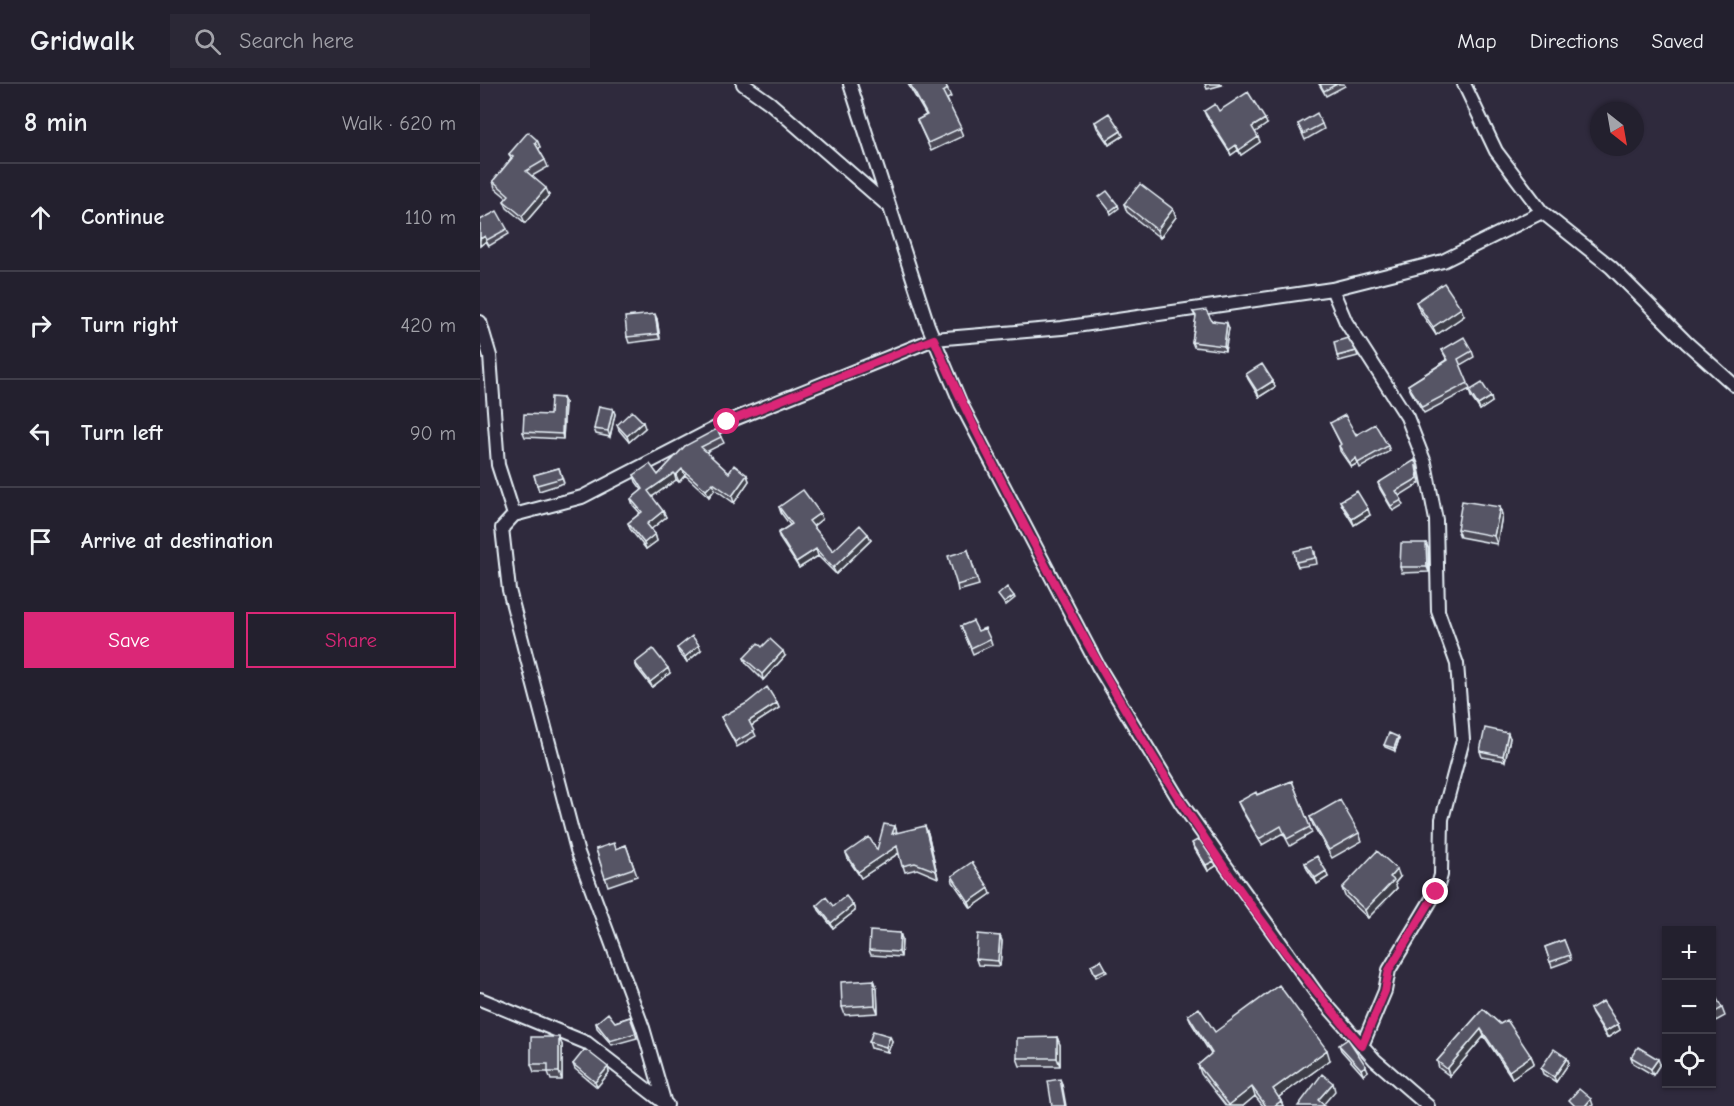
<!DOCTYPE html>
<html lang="en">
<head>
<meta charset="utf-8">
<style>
	body { margin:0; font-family:"Comic Neue",sans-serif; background:#2b2836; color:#f1f3f6 }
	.controls { position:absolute; right:18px; bottom:18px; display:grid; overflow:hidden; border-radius:0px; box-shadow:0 2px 4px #0004 }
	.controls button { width:54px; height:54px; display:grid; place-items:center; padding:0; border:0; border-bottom:2px solid #403e4a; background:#23202e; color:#f1f3f6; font:30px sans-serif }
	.compass { position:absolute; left:1110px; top:18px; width:54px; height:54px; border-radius:50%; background:#23202e; box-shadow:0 2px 4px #0004; rotate:149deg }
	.stop { position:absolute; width:18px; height:18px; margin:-14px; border:4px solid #db2777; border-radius:50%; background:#fff }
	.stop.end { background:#db2777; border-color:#fff; box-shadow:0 2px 6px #0008 }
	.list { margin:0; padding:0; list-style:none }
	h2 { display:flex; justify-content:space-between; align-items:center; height:78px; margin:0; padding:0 24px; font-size:26px }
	h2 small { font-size:20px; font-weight:400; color:#a3a3aa }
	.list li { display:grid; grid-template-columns:39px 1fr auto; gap:18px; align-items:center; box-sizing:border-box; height:108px; padding:0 24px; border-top:2px solid #403e4a }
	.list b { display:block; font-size:22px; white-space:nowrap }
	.list em { font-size:20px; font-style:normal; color:#a3a3aa }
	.actions { display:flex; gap:12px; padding:18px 24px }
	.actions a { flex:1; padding:14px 0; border:2px solid #db2777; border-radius:0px; text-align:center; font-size:21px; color:#db2777 }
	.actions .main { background:#db2777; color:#fff }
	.icon { flex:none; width:33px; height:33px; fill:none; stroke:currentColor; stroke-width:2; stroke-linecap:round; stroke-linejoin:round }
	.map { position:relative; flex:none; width:1254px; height:1022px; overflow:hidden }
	header { display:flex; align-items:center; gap:36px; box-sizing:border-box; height:84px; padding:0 30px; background:#23202e; border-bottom:2px solid #403e4a }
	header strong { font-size:28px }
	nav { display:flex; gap:33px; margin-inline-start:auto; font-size:21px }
	.search { width:420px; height:54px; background:#2b2836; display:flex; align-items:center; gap:15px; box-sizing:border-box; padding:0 21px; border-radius:0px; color:#a3a3aa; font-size:22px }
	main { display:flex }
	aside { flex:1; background:#23202e }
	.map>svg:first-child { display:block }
</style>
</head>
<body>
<header>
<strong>Gridwalk</strong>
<div class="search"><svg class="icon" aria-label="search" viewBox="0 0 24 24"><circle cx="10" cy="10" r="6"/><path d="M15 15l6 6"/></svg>Search here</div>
<nav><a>Map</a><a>Directions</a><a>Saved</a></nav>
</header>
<main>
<aside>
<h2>8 min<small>Walk · 620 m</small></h2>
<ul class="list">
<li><svg class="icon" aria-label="ahead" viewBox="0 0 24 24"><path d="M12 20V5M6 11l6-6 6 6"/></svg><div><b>Continue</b></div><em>110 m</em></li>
<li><svg class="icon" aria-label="right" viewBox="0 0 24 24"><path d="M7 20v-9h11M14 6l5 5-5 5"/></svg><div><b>Turn right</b></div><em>420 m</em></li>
<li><svg class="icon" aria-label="left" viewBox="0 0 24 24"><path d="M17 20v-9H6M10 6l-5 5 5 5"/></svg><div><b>Turn left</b></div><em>90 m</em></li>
<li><svg class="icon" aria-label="arrive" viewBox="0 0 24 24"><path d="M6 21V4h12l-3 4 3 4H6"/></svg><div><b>Arrive at destination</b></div></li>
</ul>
<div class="actions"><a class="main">Save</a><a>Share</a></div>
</aside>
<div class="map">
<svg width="1254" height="1022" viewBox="0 0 1254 1022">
	<rect width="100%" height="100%" fill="#2f2a3d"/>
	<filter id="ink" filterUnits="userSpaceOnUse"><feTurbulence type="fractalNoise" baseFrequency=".0167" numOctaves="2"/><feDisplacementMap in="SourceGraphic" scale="12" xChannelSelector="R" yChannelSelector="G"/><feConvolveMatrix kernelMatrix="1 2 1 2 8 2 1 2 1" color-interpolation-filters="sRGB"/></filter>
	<g filter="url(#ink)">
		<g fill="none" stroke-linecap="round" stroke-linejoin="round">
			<defs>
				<path id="street" d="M263,0L290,19L406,120
					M370,0L448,241L481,320L618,582L701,719L837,910L895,976L948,1022
					M984,0L1016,67L1062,128L1131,183L1207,259L1254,301
					M852,205L866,238L927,333L945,379L956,436L958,527L977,580L983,656L962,735L961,791L956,808L909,886L905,907L882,962
					M0,238L10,272L18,381L34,431
					M0,915L107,959L187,1021
					M185,1020L163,944L97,766L29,506L22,444L34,431L102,413L247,338L454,255L582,244L852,205L963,177L1062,128"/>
			</defs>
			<use href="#street" stroke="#e8f1f8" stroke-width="16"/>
			<use href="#street" stroke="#2f2a3d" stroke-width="12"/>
		</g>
		<path fill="#4b4957" stroke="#e8f1f8" stroke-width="1.5" d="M428,0H465L471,13L467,15L483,52L451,67L437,36L446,31Z
			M725,0H741L742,1L727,5Z
			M839,0H864L865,2L846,12Z
			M724,27H739L787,40L775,48L780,58L761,71L758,66L751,71L726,32Z
			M615,38L643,52L629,61L617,44Z
			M818,40H842L844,45L825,56Z
			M57,56L60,63L58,65L65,76L68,83L52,92L69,111L45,139L27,124L24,117L27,114L15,104L13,97L31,75L29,70Z
			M644,120L693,125L696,133L680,154L647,128Z
			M0,136L27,145L29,150L9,162L6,157L0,162Z
			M936,218L984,232L956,251L939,226Z
			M713,228L749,244L745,267L714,263L712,258L716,234Z
			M177,235L180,255L149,259L147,253Z
			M962,266L992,267L994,273L980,281L990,305L944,329L931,308L928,301L967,276Z
			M876,267L878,272L859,277L857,272Z
			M766,290L793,297L795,303L779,313L768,295Z
			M989,307L1012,318L1000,326L991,313Z
			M83,314L85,318L83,355L45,353L43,348L70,331Z
			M133,325L135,330L130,353L116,350L114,345Z
			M850,339L908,362L910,367L880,384L878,379L871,383L860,367L859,362L861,361Z
			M137,341L165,344L149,358L139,346Z
			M241,353L244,359L226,368L249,389L267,391L269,397L254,419L235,405L229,413L205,391L199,398L196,396L172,413L183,427L186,433L171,445L175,450L177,457L166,465L150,445L148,439L160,429L153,421L151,415L162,406L156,398L154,391H178L205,362Z
			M937,382L940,399L919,412L923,421L913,427L900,405L898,399Z
			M79,384L84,399L59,407L54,391Z
			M860,417L890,431L874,441L862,422Z
			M299,423L342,435L333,442L353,467L388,450L391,456L356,490L338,472L319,484L300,455L298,449L310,441L301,429Z
			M1020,423L1022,431L1017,460L980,453L977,445Z
			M946,459L948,464L949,488L922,489L920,483Z
			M488,466L499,501L478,507L477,501Z
			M835,468L837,480L818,483L816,478Z
			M481,542L498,547L510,555L512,561L493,570Z
			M197,564L221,566L207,578L199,569Z
			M305,572L283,596L266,579L264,574Z
			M155,579L190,589L172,603L157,584Z
			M297,619L299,624L271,642L276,652L257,663L241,633Z
			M1030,654L1025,677L1002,673L1000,667Z
			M919,655L915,667L905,663L904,661Z
			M812,697L832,749L810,762L803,749L782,761L761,725L758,718Z
			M830,733L879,749L882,757L852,774L833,741Z
			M415,742L417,749H448L458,794L437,785L425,788L419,769L381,794L368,775L366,769L397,766Z
			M712,759L734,777L736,782L728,787L714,764Z
			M146,761L157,792L128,802L116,765H136Z
			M825,779L848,793L837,800L827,785Z
			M472,792L511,810L491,824L473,798Z
			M920,793L915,799L917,804L888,834L865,812L862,804Z
			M337,821L353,822L373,821L375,827L353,844L339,826Z
			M420,849L422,855L421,873L391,871L389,866Z
			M520,852L522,857L520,882L498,881L496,875Z
			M1084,856L1091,876L1072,883L1065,863Z
			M621,876L627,888L616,893L611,881Z
			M394,896L397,904L398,929L365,931L362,923Z
			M1232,906L1242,924L1245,932L1232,939Z
			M1003,925L1020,940L1051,972L1054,979L1032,994L1004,952L970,992L959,984L957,977Z
			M1110,925L1138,940L1140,946L1127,954L1112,930Z
			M708,931L735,948L850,976L799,1013L803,1022H783L775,1012L763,1022H746L721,990L718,981L731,970L712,940Z
			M150,933L157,954L132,961L117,944L116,939L135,938Z
			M577,953L580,961V982H540L537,974Z
			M412,957L408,968L391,964L389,958Z
			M82,961V996H71L68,988H54L51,980Z
			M859,961L888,987L883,991L861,966Z
			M1151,973L1180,980L1173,991L1153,979Z
			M1087,974L1089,979L1076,998L1063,990L1061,984Z
			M93,980L128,983L129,989L117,1003L95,985Z"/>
		<path fill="#3d3c47" stroke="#e8f1f8" stroke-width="1.5" d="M785,35L787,40L774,49L772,43Z
			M641,47L643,52L629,61L627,56Z
			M778,53L780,58L761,71L759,66Z
			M57,56L60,63L58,66L55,59Z
			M756,61L758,66L751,71L749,66Z
			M66,104L69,111L45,139L42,132Z
			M638,121L639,124L631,130L630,127Z
			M693,125L696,133L680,154L677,146Z
			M5,152L6,157L0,162V155Z
			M981,224L984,232L956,251L953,243Z
			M175,230L177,235L180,255L178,250Z
			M747,239L749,244L745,267L744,262Z
			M793,297L795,303L779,313L777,307Z
			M1011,313L1012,318L1000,326L998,321Z
			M83,314L85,318L83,355L82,350Z
			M133,325L135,330L130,353L128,347Z
			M163,338L165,344L149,358L147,352Z
			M876,374L878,379L871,383L870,379Z
			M202,385L205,391L199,398L196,391Z
			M194,389L196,396L170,414L168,407Z
			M267,391L269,397L254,419L252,412Z
			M233,399L235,405L229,413L226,406Z
			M1020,423L1022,431L1017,460L1014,452Z
			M888,425L890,431L874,441L872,435Z
			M183,427L186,433L169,447L167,440Z
			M340,429L342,435L332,443L329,437Z
			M175,450L177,457L166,465L164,459Z
			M388,450L391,456L356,490L353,484Z
			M946,459L948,464L949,488L947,483Z
			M336,465L338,472L319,484L316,478Z
			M534,512L535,514L525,522L524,519Z
			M219,561L221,566L207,578L205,573Z
			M303,567L305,572L283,596L282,590Z
			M188,584L190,589L172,603L170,598Z
			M297,619L299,624L271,642L269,637Z
			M1028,649L1030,654L1025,677L1023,672Z
			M918,653L919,655L915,667L914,664Z
			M415,742L417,749L415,757L412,750Z
			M445,742L448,749L458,794L456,787Z
			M417,762L420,768L381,794L378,788Z
			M734,777L736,782L728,787L726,781Z
			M917,785L920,793L915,799L917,804L888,834L885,826L910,793Z
			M846,787L848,793L837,800L835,794Z
			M509,804L511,810L491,824L489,818Z
			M373,821L375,827L353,844L351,839Z
			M420,849L422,855L421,873L419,868Z
			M520,852L522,857L520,882L518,877Z
			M394,896L397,904L398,929L395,921Z
			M1138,940L1140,946L1127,954L1125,948Z
			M1001,945L1004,952L970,992L967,985Z
			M410,952L412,957L408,968L406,963Z
			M79,953L82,961V996L79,988Z
			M577,953L580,961V982L577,974Z
			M847,966L850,976L796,1015L793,1005Z
			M1051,972L1054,979L1032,994L1029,987Z
			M1087,974L1089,979L1076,998L1074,993Z
			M1178,975L1180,980L1173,991L1171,985Z
			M886,982L888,987L883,991L881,985Z
			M128,983L129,989L117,1003L115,998Z
			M580,995L582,1000L586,1022H585Z
			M853,999L855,1007L842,1022L838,1016Z
			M772,1003L775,1012L763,1022H749V1021Z
			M1111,1015L1113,1021L1112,1022H1105Z
			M801,1017L803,1022H794Z"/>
		<path fill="#575565" stroke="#e8f1f8" stroke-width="1.5" d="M430,0H465L468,5L463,8L481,44L448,59L437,36L447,31Z
			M840,0H857L844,7Z
			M768,8L785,35L772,43L778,53L759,66L756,61L749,66L724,27L735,20L739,27Z
			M629,29L641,47L627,56L615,38Z
			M837,29L842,40L823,50L818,40Z
			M48,48L57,56L55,59L65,76L46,87L66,104L42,132L24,117L29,111L13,97L33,73L29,70Z
			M660,100L693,125L677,146L644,120Z
			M627,107L638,121L630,127L619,113Z
			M17,127L27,145L7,156L5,152L0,155V136Z
			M964,199L981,224L953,243L936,218Z
			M726,226L732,237L747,239L744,262L712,258L716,232L713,228Z
			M175,230L178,250L147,253L145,233Z
			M984,253L992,267L978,275L988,299L942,323L928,301L968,276L962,266Z
			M868,254L876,267L857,272L854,258Z
			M782,280L793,297L777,307L766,290Z
			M1002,299L1011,313L998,321L989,307Z
			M71,313L83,314L82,350L43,348L44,330L70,331Z
			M119,322L133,325L128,347L114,345Z
			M152,327L163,338L147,352L137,341Z
			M865,331L876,351L895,340L908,362L878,379L876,374L870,379L859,362L861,360L850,339Z
			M237,345L241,353L221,363L249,389L254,381L267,391L252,412L233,399L226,406L202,385L196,391L194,389L168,407L183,427L167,440L175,450L164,459L148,439L162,428L151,415L163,405L154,391L170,380L178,391L205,362Z
			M935,376L938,394L916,407L922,416L911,422L898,399Z
			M79,384L82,394L57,401L54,391Z
			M323,406L340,429L329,437L353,467L380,441L388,450L353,484L336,465L316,478L298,449L312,440L299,423Z
			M877,407L888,425L872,435L860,417Z
			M982,417L1020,423L1014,452L977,445Z
			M921,459H946L947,483H920Z
			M833,463L835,474L816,478L814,467Z
			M488,466L497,495L477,501L468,472Z
			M527,503L534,512L524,519L518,511Z
			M493,537L498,547L505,544L510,555L491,564L481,542Z
			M212,552L219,561L205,573L197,564Z
			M290,555L303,567L282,590L264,574L278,559L282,563Z
			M173,565L188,584L170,598L155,579Z
			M287,603L297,619L269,637L274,647L255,658L241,633L267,619Z
			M1005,644L1028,649L1023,672L1000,667Z
			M909,649L918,653L914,664L904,661Z
			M812,697L830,743L807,755L801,742L779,755L758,718L776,708L777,711Z
			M860,716L879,749L849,766L830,733Z
			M404,740L415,742L412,750L445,742L456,787L435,779L422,782L417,762L378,788L366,769L389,753L397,766Z
			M719,755L734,777L726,781L712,759Z
			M134,759L136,765L146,761L154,784L125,794L116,765Z
			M897,767L917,785L910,793L914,796L885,826L862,804Z
			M837,772L846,787L835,794L825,779Z
			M492,778L509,804L489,818L472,792Z
			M366,812L373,821L351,839L337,821L346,813L353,822Z
			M390,847L420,849L419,868L389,866Z
			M498,850L520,852L518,877L496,875Z
			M1084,856L1090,871L1070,878L1065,863Z
			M621,876L626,885L615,890L611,881Z
			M394,896L395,921L362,923L361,898Z
			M799,901L847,966L793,1005L801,1017L794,1022H786L772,1003L749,1021L718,981L732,969L708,931L719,924L735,948Z
			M1232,906L1242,924L1232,930Z
			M1123,917L1138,940L1125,948L1110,925Z
			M1003,925L1020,940L1027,936L1051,972L1029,987L1001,945L967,985L957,977Z
			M128,929L135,938L150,933L156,949L130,957L116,939Z
			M393,947L410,952L406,963L389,958Z
			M51,953H79V988H68V980H51Z
			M577,953V974H537V954Z
			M868,955L886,982L881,985L859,961Z
			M1158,963L1178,975L1171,985L1151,973Z
			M105,965L128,983L115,998L93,980Z
			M1074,965L1087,974L1074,993L1061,984Z
			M842,990L853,999L838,1016L845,1022H818Z
			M580,995L585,1022H572L568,997Z
			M1099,1005L1111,1015L1105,1022H1095L1089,1016Z"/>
	</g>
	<g fill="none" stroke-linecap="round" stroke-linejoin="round" filter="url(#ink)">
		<path stroke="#db2777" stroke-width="8" d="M247,338L454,255C486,331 524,402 562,475C652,647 754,816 882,962L905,907L909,886L956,808"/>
	</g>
</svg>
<div class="controls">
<button>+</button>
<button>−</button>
<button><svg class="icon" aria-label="locate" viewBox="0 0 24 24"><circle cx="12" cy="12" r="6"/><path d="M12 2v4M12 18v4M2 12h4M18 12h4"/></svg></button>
</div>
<svg class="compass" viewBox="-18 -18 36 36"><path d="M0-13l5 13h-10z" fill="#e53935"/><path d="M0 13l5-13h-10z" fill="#a3a3aa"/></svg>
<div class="stop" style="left:247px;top:338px"></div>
<div class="stop end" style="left:956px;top:808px"></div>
</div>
</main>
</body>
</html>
